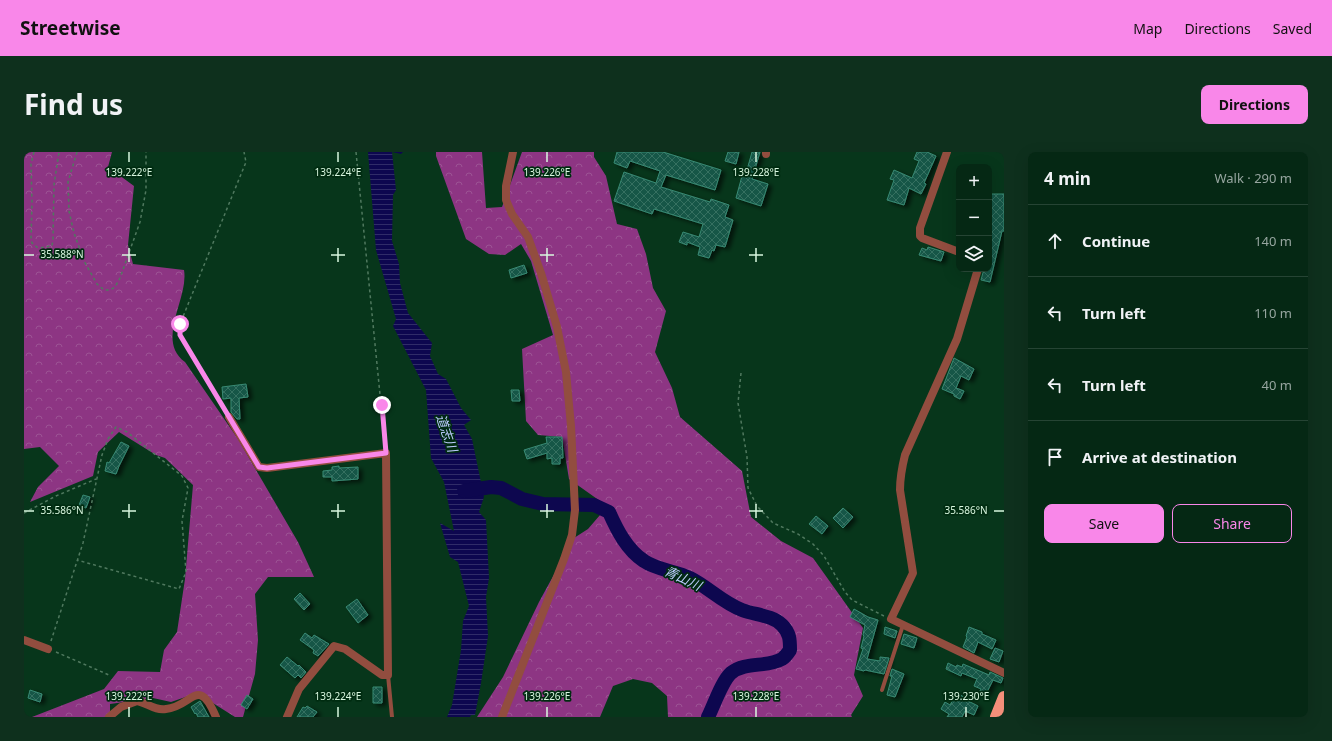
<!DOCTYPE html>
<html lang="en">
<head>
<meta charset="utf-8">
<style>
	body { margin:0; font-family:"Noto Sans","Noto Sans JP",sans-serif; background:#0e301d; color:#f1f3f6 }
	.controls { position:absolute; right:12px; top:12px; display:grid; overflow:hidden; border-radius:8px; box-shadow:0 4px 16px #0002 }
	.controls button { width:36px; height:36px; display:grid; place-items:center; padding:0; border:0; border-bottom:1px solid #264434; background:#052814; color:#f1f3f6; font:20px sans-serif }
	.stop { position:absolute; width:12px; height:12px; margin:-9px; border:3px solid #f987e9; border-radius:50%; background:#fff }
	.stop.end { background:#f987e9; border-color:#fff; box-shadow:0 1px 4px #0008 }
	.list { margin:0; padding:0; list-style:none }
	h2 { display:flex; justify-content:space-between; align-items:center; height:52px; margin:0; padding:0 16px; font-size:17px }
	h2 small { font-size:13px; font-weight:400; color:#97a6a0 }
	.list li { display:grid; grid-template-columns:26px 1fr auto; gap:12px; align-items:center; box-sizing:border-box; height:72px; padding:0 16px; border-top:1px solid #264434 }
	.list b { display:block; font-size:15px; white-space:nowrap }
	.list em { font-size:13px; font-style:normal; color:#97a6a0 }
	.actions { display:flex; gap:8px; padding:12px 16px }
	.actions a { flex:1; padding:9px 0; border:1px solid #f987e9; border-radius:8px; text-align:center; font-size:14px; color:#f987e9 }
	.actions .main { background:#f987e9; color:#111 }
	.icon { flex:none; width:22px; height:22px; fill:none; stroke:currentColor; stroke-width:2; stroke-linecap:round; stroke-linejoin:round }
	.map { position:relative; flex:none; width:980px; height:565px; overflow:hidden; border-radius:8px }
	header { display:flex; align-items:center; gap:24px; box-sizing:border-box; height:56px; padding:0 20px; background:#f987e9; color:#111 }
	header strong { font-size:19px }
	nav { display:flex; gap:22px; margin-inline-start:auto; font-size:14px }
	.intro { display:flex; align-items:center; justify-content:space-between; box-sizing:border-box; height:96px; padding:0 24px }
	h1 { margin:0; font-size:28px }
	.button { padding:10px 18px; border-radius:8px; background:#f987e9; color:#111; font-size:14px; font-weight:700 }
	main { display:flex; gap:24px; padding:0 24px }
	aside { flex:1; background:#052814; border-radius:8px; box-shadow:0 4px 16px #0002 }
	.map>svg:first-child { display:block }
</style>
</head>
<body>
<header>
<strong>Streetwise</strong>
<nav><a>Map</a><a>Directions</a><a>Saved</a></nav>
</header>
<div class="intro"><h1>Find us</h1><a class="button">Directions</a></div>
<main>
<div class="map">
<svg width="980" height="565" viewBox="0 0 980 565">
	<defs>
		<pattern id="forest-crowns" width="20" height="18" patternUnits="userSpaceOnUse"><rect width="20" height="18" fill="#8d3583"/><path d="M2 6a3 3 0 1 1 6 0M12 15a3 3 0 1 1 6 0" fill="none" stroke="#9c5394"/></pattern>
		<pattern id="water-rules" width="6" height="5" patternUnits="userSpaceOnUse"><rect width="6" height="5" fill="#0d074f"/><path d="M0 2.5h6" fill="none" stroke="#302c68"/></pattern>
		<pattern id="building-cross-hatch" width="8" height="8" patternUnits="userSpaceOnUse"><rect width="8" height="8" fill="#155646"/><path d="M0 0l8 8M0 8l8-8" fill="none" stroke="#366f60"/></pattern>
		<filter id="shadow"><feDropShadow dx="4" dy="2.5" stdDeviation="2" flood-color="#0009"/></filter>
	</defs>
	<rect width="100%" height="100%" fill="#07361b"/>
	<path fill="url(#forest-crowns)" d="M0,0H88L84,15L110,34L104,93L109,112L160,118C165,147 131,188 161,210L214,287L274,390L290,425H244L231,442L234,488L231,522L219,565H211L173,541L147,550L129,546L86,552V565H8L80,537L94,519L136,520L140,498L153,480L161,427L169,333L141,306L132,303L95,280L74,300L69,324L6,350L14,335L35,314L16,295L0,297Z
		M412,0H458L462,56L478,55L498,0H570V5L582,24L593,72L613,77L622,102L629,136L642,159L631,200L648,236L656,265L718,319L727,365L757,389L789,406L839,476L830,523L839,544L827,563L828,565H644L643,544L628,531L609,527L589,534L576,565H453L479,525L515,450L550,386L564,377L576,363L593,361L545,327L538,285L514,283L502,269L498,197L529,183L507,109L497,92L481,103L465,102L442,87L412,4Z"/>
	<path fill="url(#water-rules)" d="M344,0H379L377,2L368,0L372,38L369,43L368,89L375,112L376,131L384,161L408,191L406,204L414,222L422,227L437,256L447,268L440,273L448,287L460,345L455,360L462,368L465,426L462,445L464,484L457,531L451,563H447L446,565H423L428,553L437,498L439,469L445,454L434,410L426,405L416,371L430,379L420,330L407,306L402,238L369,174L372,167L352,98Z"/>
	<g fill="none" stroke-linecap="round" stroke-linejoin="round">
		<path stroke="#0d074f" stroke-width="14" d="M440,339L467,335L477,336L498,347L519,352L570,353L585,360C593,378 603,398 620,409C633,418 652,419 666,426C684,435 699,451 718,458C731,463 748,463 758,473C766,481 766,488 766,498C764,501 761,505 758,507C742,516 722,509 707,521C698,529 690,553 684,565"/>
	</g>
	<path fill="url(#building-cross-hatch)" stroke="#398a74" filter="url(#shadow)" d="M593,0H639L697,18L691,38L642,23L637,35L686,50L687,47L705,53L701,65L709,68L701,95L692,93L690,99L688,98L685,106L674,103L676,95L663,90V93L655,90L659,80L675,85L679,72L630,57L628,62L590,49L600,20L632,31L636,19L606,9L603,16L590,11Z
		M704,0H715L712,12L701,9Z
		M728,0H736L728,27L744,32L737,54L712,46L718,24L721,25Z
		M893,0H903L912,4L900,31L902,32L897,42L885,36L880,53L863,48L870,28L866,27L870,18L888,26L895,9L890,7Z
		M965,42H980V79H978L966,130L957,128L960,117H965Z
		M904,95L920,100L917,109L895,103L898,96L903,98Z
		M500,113L503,121L487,126L485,118Z
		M930,206L950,217L945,228L937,224L932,236L940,239L936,247L930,244V242L918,237Z
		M222,232L224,245L215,246L216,267H213L207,260V246L199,247L198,235Z
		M487,238H495L496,249H488Z
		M522,285H538L539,306H536V312H528V306L523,307V301L503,307L500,298L523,291Z
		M97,290L105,294L95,314L92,322L81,319L83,310L85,311Z
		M315,314V316L334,315V327L308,329V325H299V319L308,318V315Z
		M59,343L66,345L62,356L55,353Z
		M819,356L829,365L819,376L809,366Z
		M792,364L804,374L798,382L785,372Z
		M276,441L286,452L280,458L270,447Z
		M333,447L344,463L334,471L322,455Z
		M830,457L844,465L854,468L843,507L856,509V505L865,506L860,522L841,518L840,519L832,517L839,497L837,496L840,484L839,483L841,473L826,465Z
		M861,475L873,479L871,486L860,482Z
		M945,475L958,480V482L972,488L968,497L954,490L950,501L939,495L943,485L942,484Z
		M281,481L288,486L290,483L305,492L294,504L289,501L290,498L276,488Z
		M880,482L893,486L890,496L877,492Z
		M971,496L979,499L975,510L966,507Z
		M263,505L274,514L275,513L282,520L277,526L274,523L271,526L256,513Z
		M924,511L932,515L933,513L938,515L939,512L965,523L966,520L979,526L977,531L969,528L962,542L956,539L957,537L950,534L953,527L938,521L937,524L922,517Z
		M868,517L880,522L871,545L863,543L868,524H866Z
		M349,535H358V551H349Z
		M6,538L18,542L16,550L4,546Z
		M933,541L943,547L942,548L954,554L950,563L941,559L938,565H923L925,562L917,557L921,550L926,553Z
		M223,543L229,547L223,557L217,553Z
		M176,549L185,565H174L172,561L171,562L167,555Z
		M283,554L293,560L289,565H273L279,555L281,556Z"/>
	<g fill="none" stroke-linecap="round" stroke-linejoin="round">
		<path stroke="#50795f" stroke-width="1.5" stroke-dasharray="3 3" stroke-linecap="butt" d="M10,0L7,12L8,50L7,88L8,91L14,96L28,94L29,87L30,33L35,0
			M53,0L44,30L45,59L50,81L60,109L73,132L80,138H86L91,135L96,126L116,70L122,38V0
			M332,0L361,293
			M717,221L714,251L723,305L724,336L733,354L749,371L774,382L789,392L800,404L821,440L828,448L860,464
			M201,259L156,183V172L222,10L220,0
			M0,361L32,344L72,327
			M27,489L59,391L78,303L84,287L92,275L103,280L158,324L164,336L158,369L162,420L155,437L53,408
			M32,500L85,523"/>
		<path stroke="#924d3f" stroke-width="4" d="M364,523L368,565
			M858,538L879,473"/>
		<path stroke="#924d3f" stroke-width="8" d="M742,0V2
			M923,0L896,76V84L898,86L935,100
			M954,117L933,187L881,303C878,315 876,326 876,338L889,421L867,467L980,521
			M205,265L235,315L243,316L362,301L364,523H358L321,497L310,494L275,537L263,565
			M0,488L24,497
			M85,565L97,555L113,549C123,551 131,559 142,557C168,555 174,522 192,565
			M478,565L540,407L548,383L551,358L547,274L542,220L533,175L517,121L504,85L488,62L482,48V34L489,0"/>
		<path stroke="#f48f7a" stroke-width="12" d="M972,565L980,545"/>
	</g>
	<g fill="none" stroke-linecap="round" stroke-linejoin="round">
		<path stroke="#f987e9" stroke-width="5" d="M156,172V183L235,315L243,316L362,301L358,253"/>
	</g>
	<path fill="none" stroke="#d9f7e0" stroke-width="1.5" d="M105,0V10M314,0V10M523,0V10M732,0V10M105,96V110M314,96V110M523,96V110M732,96V110M0,103H10M98,103H112M307,103H321M516,103H530M725,103H739M105,352V366M314,352V366M523,352V366M732,352V366M0,359H10M98,359H112M307,359H321M516,359H530M725,359H739M970,359H980M105,555V565M314,555V565M523,555V565M732,555V565M942,555V565"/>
	<g text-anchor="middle" stroke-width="3.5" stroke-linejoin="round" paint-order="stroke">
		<g font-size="13" font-style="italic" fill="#bbcafd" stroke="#002c11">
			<text transform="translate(423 281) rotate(71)" y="5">道志川</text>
			<text transform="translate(659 426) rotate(25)" y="5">青山川</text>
		</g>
	</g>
	<g font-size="10" text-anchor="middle" fill="#d9f7e0" stroke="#002c11" stroke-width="3.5" stroke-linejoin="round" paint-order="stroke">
		<text x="105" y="24">139.222°E</text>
		<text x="314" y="24">139.224°E</text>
		<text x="523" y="24">139.226°E</text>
		<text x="732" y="24">139.228°E</text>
		<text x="38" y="106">35.588°N</text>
		<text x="38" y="362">35.586°N</text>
		<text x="942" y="362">35.586°N</text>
		<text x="105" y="548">139.222°E</text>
		<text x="314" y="548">139.224°E</text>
		<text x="523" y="548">139.226°E</text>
		<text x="732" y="548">139.228°E</text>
		<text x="942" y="548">139.230°E</text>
	</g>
</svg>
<div class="controls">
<button>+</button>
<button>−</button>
<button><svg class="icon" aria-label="layers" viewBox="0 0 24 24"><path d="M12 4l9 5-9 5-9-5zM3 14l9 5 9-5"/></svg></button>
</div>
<div class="stop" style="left:156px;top:172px"></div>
<div class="stop end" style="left:358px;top:253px"></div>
</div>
<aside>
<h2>4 min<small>Walk · 290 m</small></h2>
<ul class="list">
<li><svg class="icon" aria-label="ahead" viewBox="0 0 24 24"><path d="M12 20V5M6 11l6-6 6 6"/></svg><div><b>Continue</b></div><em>140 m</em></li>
<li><svg class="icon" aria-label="left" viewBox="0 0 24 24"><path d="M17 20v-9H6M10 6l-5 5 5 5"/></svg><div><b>Turn left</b></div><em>110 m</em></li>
<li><svg class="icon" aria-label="left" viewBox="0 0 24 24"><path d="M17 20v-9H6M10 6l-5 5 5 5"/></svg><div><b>Turn left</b></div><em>40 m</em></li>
<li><svg class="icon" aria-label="arrive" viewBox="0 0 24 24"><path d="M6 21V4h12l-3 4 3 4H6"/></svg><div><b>Arrive at destination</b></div></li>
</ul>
<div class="actions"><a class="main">Save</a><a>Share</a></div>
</aside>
</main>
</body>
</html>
